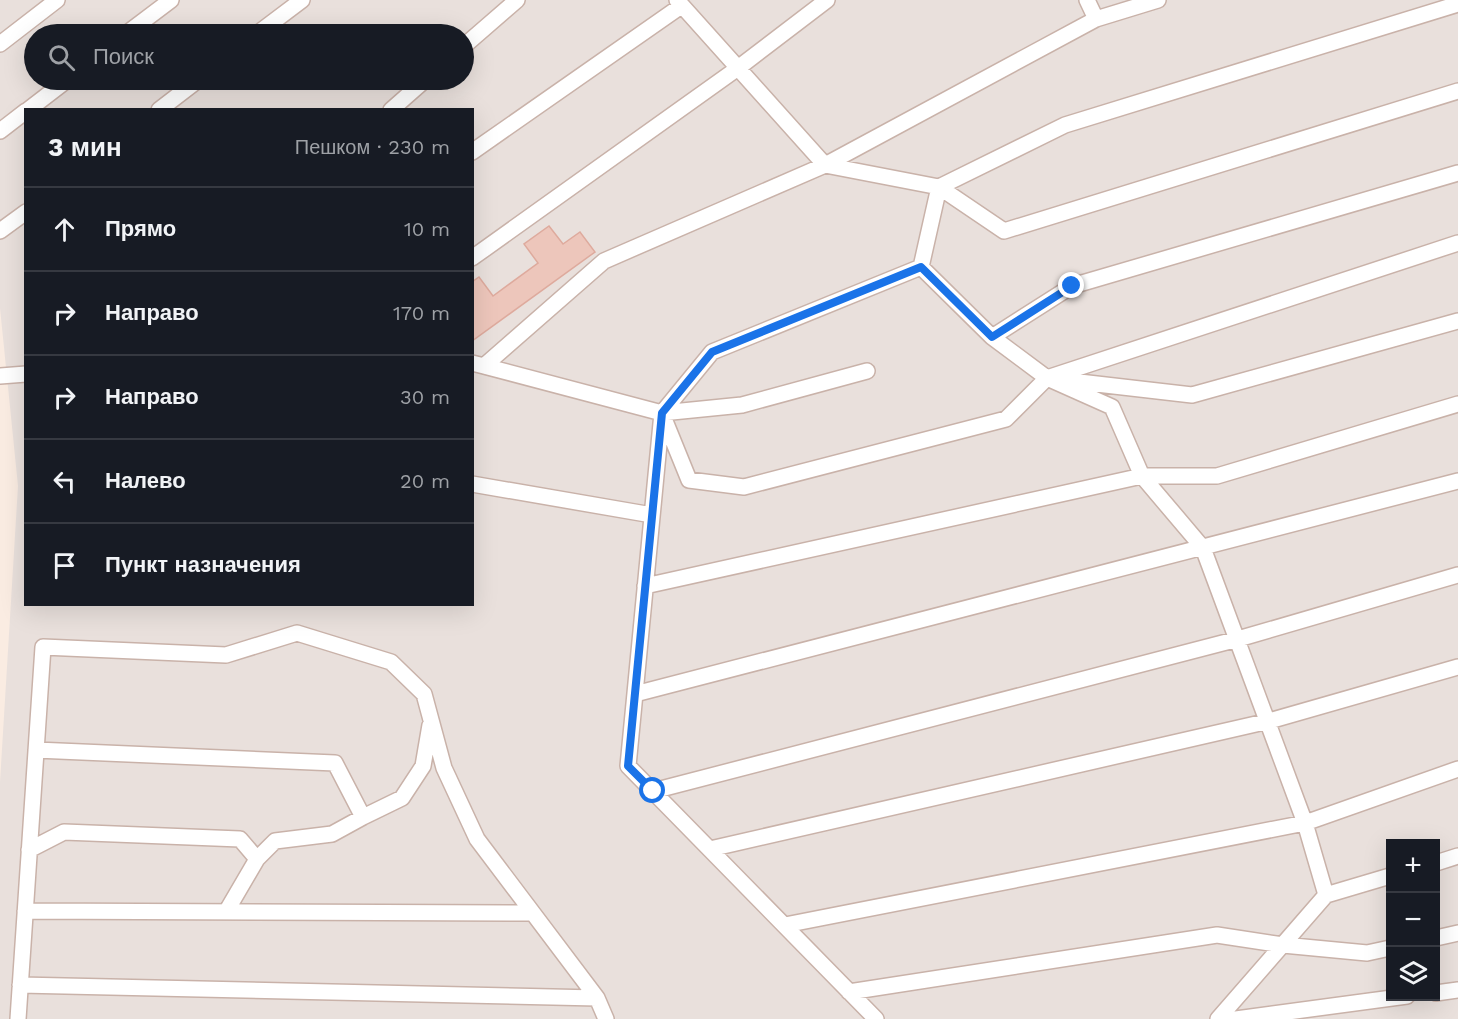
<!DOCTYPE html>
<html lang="ru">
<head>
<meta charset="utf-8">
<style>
	body { margin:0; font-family:"Work Sans",sans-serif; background:#242831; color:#f1f3f6 }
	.controls { position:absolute; right:18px; bottom:18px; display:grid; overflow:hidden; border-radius:0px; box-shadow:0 6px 24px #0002 }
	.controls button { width:54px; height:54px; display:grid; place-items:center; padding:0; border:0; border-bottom:2px solid #363941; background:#171b24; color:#f1f3f6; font:30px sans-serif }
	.stop { position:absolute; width:18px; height:18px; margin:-14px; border:4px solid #1a73e8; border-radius:50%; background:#fff }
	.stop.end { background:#1a73e8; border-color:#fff; box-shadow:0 2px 6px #0008 }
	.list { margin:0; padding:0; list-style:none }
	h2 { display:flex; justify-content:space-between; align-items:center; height:78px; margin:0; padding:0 24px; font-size:26px }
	h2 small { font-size:20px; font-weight:400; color:#9ea1a6 }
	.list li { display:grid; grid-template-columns:39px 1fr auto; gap:18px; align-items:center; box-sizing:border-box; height:84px; padding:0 24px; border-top:2px solid #363941 }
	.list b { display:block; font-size:22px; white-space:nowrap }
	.list em { font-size:20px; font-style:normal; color:#9ea1a6 }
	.icon { flex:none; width:33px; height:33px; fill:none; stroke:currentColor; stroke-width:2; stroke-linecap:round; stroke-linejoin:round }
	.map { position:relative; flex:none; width:1458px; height:1019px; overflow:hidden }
	.search { position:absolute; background:#171b24; box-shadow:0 6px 24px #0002; left:24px; top:24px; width:450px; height:66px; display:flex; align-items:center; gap:15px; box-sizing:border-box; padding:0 21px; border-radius:33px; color:#9ea1a6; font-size:22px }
	.panel { position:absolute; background:#171b24; box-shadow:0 6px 24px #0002; left:24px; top:108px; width:450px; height:498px; border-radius:0px }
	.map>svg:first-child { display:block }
</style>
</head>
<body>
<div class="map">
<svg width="1458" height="1019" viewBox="0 0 1458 1019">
	<rect width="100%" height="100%" fill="#faece2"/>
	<path fill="#e9e0dc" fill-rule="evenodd" d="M0,0H1458V1019H0V782L18,486L0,308ZM34,34H464V80H34ZM26,110H472V604H26ZM1390,844H1436V996H1390Z"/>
	<path fill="#edc6bb" stroke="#deaa9d" stroke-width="1.5" d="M549,226L563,244L580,232L595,252L472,341V282L479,277L493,296L538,263L524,244Z"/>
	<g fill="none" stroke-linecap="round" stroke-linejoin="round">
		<defs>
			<path id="lane" d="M677,0L825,165L939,187L1065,125L1458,4
				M1096,19L1158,0
				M126,34L171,0
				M257,34L302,0
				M0,44L57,0
				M464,46L517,0
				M28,110L67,80
				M159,110L198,80
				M391,110L425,80
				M0,131L26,111
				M472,152L681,6
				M0,231L26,212
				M472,258L738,68L827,0
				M921,267L992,337L1072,286L1458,173
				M992,337L1047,378L1458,243
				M472,363L484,366L604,261L825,165L1096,19L1087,0
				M484,366L662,413L628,766L876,1019
				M867,371L742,405L662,413L712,352L921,267L939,187L1004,231L1458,91
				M0,376L26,374
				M1047,378L1112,407L1142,476L1203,548L1305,823L1326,895L1218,1019
				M1062,380L1192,395L1458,321
				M663,416L689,480L744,487L1006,419L1047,378
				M472,484L652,515
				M645,586L1142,476H1217L1458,404
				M635,694L1458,481
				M36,750L335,763L363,817L402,798L423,766L430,725
				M653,791L1238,639L1458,575
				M710,849L1269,721L1458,667
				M29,850L64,832L240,839L257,859L275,841L332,834L363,817
				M1436,863L1458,856
				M1326,895L1390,876
				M25,911L533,913
				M226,912L257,859
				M785,925L1305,823L1458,769
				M1436,938L1458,933
				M20,985L597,998
				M849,992L1217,935L1283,945L1367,953L1390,948
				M1436,993L1458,990
				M18,1019L43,647L226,655L297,633L391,662L424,694L444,768L477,839L597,998L606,1019
				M1236,1019L1407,996"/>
		</defs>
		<use href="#lane" stroke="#c9b2a9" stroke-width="18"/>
		<use href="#lane" stroke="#fff" stroke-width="15"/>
	</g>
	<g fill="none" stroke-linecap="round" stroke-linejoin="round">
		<path stroke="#1a73e8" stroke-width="8" d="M653,791L628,766L662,413L712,352L921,267L992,337L1072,286"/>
	</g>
</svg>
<div class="controls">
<button>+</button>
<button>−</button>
<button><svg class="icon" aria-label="layers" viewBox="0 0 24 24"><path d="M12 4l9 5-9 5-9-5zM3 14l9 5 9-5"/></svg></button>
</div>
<div class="stop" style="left:653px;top:791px"></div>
<div class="stop end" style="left:1072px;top:286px"></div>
<div class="search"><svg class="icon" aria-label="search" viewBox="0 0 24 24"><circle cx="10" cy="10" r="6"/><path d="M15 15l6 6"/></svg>Поиск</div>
<section class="panel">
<h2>3 мин<small>Пешком · 230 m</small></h2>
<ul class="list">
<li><svg class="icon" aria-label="ahead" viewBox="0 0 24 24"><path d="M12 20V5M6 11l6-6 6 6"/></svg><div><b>Прямо</b></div><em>10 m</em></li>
<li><svg class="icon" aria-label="right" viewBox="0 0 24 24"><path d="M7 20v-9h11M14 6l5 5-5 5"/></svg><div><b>Направо</b></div><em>170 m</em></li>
<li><svg class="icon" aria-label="right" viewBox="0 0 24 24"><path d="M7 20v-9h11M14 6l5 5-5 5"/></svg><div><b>Направо</b></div><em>30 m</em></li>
<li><svg class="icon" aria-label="left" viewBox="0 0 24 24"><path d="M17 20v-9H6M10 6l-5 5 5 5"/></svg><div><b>Налево</b></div><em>20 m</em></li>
<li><svg class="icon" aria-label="arrive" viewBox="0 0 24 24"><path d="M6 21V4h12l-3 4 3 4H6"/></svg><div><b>Пункт назначения</b></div></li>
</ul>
</section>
</div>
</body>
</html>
